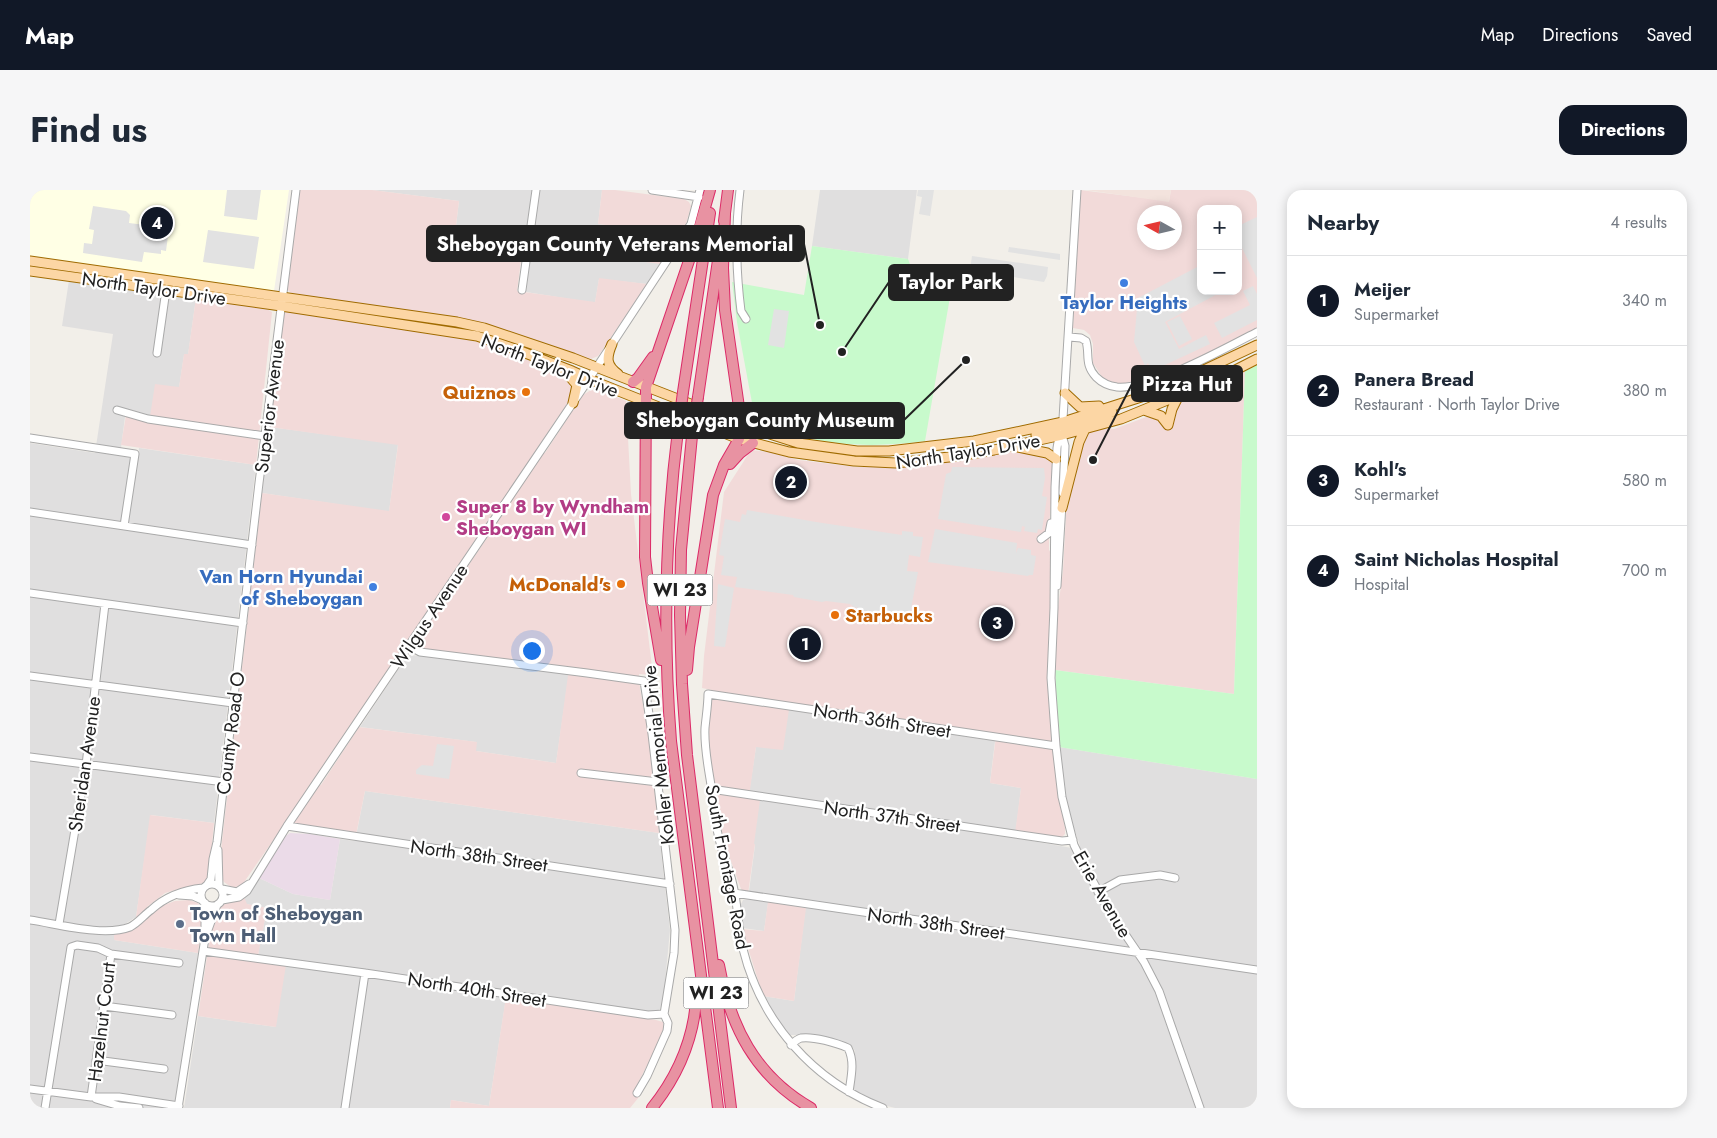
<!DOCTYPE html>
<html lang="en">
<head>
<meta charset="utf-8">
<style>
	body { margin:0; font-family:Jost,sans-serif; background:#f6f6f7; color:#1f2937 }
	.controls { position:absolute; right:15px; top:15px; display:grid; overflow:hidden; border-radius:10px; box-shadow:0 2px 12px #0003 }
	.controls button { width:45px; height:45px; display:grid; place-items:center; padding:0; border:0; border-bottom:1px solid #e0e1e3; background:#fff; color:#1f2937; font:25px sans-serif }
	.compass { position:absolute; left:1107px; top:15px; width:45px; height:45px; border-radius:50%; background:#fff; box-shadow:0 2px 12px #0003; rotate:278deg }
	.you { position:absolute; left:501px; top:460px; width:18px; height:18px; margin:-12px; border:4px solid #fff; border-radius:50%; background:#1a73e8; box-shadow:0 0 0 8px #1a73e833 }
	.badge { display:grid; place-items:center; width:32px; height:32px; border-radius:50%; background:#111827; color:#fff; font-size:16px; font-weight:700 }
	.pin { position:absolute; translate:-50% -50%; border:2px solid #fff; box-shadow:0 1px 5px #0006 }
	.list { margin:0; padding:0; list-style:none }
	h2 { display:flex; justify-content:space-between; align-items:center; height:65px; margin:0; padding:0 20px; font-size:21px }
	h2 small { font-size:16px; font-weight:400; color:#747a83 }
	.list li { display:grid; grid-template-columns:32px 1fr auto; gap:15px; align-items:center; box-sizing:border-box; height:90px; padding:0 20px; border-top:1px solid #e0e1e3 }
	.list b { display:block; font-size:19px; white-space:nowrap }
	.list p { margin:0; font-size:16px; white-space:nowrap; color:#747a83 }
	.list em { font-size:16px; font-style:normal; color:#747a83 }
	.map { position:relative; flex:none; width:1227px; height:918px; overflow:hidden; border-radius:15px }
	header { display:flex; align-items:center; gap:30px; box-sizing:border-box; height:70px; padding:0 25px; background:#111827; color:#fff }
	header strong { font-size:24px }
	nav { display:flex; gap:28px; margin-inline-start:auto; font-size:18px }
	.intro { display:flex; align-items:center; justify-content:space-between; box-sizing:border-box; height:120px; padding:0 30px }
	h1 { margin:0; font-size:35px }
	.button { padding:12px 22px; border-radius:15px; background:#111827; color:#fff; font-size:18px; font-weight:700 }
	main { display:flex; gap:30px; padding:0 30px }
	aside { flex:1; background:#fff; border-radius:15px; box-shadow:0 2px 12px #0003 }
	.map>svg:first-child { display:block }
</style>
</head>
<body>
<header>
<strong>Map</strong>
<nav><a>Map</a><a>Directions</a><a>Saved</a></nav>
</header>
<div class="intro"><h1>Find us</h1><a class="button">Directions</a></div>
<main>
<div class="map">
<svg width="1227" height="918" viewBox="0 0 1227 918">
	<rect width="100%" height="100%" fill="#f2efe9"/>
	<path fill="#e0dfdf" d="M342,0H572L568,34L591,37L630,74L617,94L569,89L565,113L496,102L501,64L424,52L429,11Z
		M790,0H887L878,69L782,56Z
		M39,90L166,108L158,165H154L149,198L120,227L96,219L90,266L108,269L109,258L226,275L184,633L121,625L106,727L95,734L85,737L84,750L168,763L144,918H0V253L65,263L83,144L32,136Z
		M240,237L368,254L359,322L232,303Z
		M379,465L417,468L539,484L526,573L446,561V552L330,537L375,469Z
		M759,518L965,551L960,593L991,598L985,648L1042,658L1050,656L1036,615L1029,557L1227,589V918H865L849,914L825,901L823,897L825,861L821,855L805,850L770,845H758L733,806L764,811L776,713L739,707L734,741L712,738L710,716L713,710L718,709L725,655L724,654L719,603L726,557Z
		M335,601L629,643L640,740L634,803L630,819L624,823L477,802L459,916L421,910L420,918H154L168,826L246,837L228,765L237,718L216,714L214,707L229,688L263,704L300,710L310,649L325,651Z"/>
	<path fill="#f2dad9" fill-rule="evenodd" d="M270,0H342L429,11L424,52L492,63L487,101L565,112L569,88L617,94L571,162L568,166L561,169L517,157L422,127L262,104L257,99Z
		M572,0H585L654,9L659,12L661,16L656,34L630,74L587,68L591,37L568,34Z
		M1050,0L1139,11L1141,0H1227V139L1181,162L1123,187L1091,194L1079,191L1072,187L1063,173V154L1060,145L1054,140L1043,138ZM1171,19H1208V101H1171ZM1114,22H1144V52H1114Z
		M166,108L235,118L242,122L226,275L91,255L96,225L119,233L125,194L149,197L154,164H158Z
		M258,121L446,150L469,158L537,187L543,192V205L536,215L543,221L553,205L561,200L572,201L596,211L601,304L623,485L609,484L610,499L619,546L629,643L335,601L326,645L256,632L212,695L206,697H201L194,692L192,688L191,660L232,303L359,321L368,255L240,237L253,126L254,122ZM528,227L537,229L515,263L505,262ZM450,343L459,345L387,451V455L389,458L395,459L539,478L526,573L446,561L447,552L329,537L291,595L281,594Z
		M1215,181L1204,504L1018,479L1021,535L1026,589L1035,638V644L1031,648L985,643L991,598L960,593L966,546L760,513L753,560L726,557L719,607L730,610L724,654H725L718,704L711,699L693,649L683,592L678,544L682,500L672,498L674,466L694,302L721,260L739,262L768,270L828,277H864L987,260L1010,263L1022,269L1024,274L1019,337V360L1022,364L1019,446L1024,447L1033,381L1037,307L1052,250L1058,242L1069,238L1084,239L1119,226L1125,227L1133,232L1146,214L1152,209Z
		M120,625L184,633L179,686L175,692L166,696L152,698L135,703L117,717L122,724L131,716L145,711L159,710L168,713L173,721L168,763L84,750V745L99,741L109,735L106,727Z
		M214,707L217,714L237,718L227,771L256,775L246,837L168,826L183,727L190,716Z
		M738,712L776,718L764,811L733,806L712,739L734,741Z
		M476,807L626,830L633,832L634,838L630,850L604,901L609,907L600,918H420L421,910L459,916Z"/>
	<path fill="#ebdbe8" d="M260,643L280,644L310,649L300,710L263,704L229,688L256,646Z"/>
	<path fill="#ffffe5" d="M0,0H259L244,101L0,67Z"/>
	<path fill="#f3e3dd" d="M1056,0H1141L1139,12Z"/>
	<path fill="#c8facc" d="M782,56L878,69L881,77L924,84L895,251C838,259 777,256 725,229L707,132L702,92L774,105Z
		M1227,175V589L1029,557L1025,480L1204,504L1215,181Z"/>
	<path fill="#e2e2e2" d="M197,0H231L227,30L194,26Z
		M888,0H904L900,26L889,24L892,7L887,6Z
		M63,16L96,21L100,25L99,33L139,38L136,61L131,60V64L114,62L112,72L53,63L54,53L62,54L64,40L59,39Z
		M1227,27V88L1208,50V36Z
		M178,40L229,47L224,79L173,72Z
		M979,57L1030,64V70L978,62Z
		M942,66L1018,77L1017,86L1014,92L940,80Z
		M1171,75V101H1193L1135,132L1149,159L1176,145L1180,154L1122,181L1118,173L1115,176L1104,152L1108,108Z
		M1223,96L1227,104V130L1192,148L1184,133L1220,115L1213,101Z
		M744,119L759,121L754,158L738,155Z
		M1150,126L1162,149L1149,156L1137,132Z
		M922,277L1014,278L1015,288L1012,306L1017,307L1012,340L1008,339L1007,343L994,341L995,337L992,336L991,342L908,329L916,284L921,282Z
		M717,320L786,332L872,345V341L883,342V346L893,347L890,367L879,365L877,381L888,382L880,424L876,427L834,421L833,419L824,417L820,414L796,411L792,412L764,407L763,405L705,397L707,387L691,385L694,366L689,365L695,329L710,332L712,324L716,325Z
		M905,339L987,353L986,363L988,358L1001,360V365L1006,366L1003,385H999L998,386L898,372Z
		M688,394L704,398L695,457L684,456Z
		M407,554L424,556L419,589L386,584V580L392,575L403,576Z"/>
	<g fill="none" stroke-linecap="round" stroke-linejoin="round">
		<defs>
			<path id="minor" d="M622,0L669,7
				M710,0C705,40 706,81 711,121L716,129
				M492,100L506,0
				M1039,147L1051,148L1056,151C1060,165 1054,174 1066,187C1072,193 1079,196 1087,197C1120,200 1196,158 1227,142
				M127,163L136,100
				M87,220L118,229L235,246
				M1032,245L1028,252L1027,258L1025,297L1024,418L1021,488L1026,556L1032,607L1044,655L1056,679L1080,722L1114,772L1129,801L1170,918
				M0,248L105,264L94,336
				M1033,303L1035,256L1032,245L1047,0
				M0,322L222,355
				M1011,349L1019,343L1021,333
				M1027,396L1032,314
				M0,403L213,433
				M379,456L390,462L557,483L614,491L622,544L645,740L644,763L634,824
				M0,486L203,513
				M0,567L194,592
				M551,583L628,592
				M681,599L1032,651L1043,650
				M257,636L640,694
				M188,660L189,696
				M171 705a11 11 0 1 1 22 0a11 11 0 1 1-22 0Z
				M177,695L181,689L183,669L187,652L229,293L266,0
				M192,699L207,702L219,694
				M1068,702L1090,690L1130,685L1145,688
				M704,703L1227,780
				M149,705L163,706L172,710
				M192,710L209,707L217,701L257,636L559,189L661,34L670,0
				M175,713V740
				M0,730C28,734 74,747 100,737C108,733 114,725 121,720C136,706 153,700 173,698
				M29,734L56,575L75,414
				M173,761L335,783L618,825L634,824
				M74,816L142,825
				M761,855C764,852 767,849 771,848C783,846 807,853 818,858C825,872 821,887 819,902
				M66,870L134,879
				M0,899L61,907H89L149,916
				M607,903L617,886L637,841L638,833L634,824
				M61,907L81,764
				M66,909L90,916L109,918
				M15,918L41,757L47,755L68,758L81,764L149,773
				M148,918L175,748L187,715
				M315,918L335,783
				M853,918C783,891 731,832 713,759C708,738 708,716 703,695C699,677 691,661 688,644C684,628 683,611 681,595C678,576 674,557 675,538C676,527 678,515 678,504L1026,556"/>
			<path id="major" d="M0,71L427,132L454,138L543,168L727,240L768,253L827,261H859L944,251L1033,232L1127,202L1227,155
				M0,81L251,116L447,146L485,159L542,181L571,194L709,249L759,262L824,271L866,273L928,266L964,260L1032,245L1091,229L1184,191L1227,169
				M582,154C576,168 576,175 588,184
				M534,180L547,195L543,213
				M1035,203L1050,217L1069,216
				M1114,220L1131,226L1138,235
				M1138,235L1142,219L1149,205
				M1033,244L1042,236L1082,222
				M1006,245L1021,241L1032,234
				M988,257L1017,263L1026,269
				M1032,318L1049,252L1055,239"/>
			<path id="highway" d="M694,31L698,0
				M603,192L608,188L623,167
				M653,202L680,23
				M668,207L688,70
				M648,240C635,343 633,447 641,551L688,918
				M662,246L651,360L650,425L652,494L657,565L701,918
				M700,274L710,263L723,253
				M631,470L618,393L615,367L616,197L664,56L680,0
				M657,480L659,457L683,305L694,275L709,249L713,234L710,224L695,120L693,78L695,24
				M689,775C700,836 725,886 781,918
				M622,918C651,882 667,840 667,793"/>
		</defs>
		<use href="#minor" stroke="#a9a9a9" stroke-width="9"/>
		<use href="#major" stroke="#a06b00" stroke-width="11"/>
		<use href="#highway" stroke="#dc2a67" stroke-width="12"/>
		<use href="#minor" stroke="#fff" stroke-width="7"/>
		<use href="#major" stroke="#fcd6a4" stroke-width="9"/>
		<use href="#highway" stroke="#e892a2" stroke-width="10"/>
		<defs>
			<path id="highway-bridge" d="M648,240L653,202
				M662,246L668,207"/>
		</defs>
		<use href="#highway-bridge" stroke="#dc2a67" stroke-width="12" stroke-linecap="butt"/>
		<use href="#highway-bridge" stroke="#e892a2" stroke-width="10"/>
	</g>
	<g fill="#3f7fe0" stroke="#fff" stroke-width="2">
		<circle cx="1094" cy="93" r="5"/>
		<circle cx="343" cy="397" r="5"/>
	</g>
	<g fill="#e8710a" stroke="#fff" stroke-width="2">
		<circle cx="496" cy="202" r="5"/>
		<circle cx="591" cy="394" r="5"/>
		<circle cx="805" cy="425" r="5"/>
	</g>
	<circle fill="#d1479c" stroke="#fff" stroke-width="2" cx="416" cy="327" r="5"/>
	<circle fill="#5c6f8a" stroke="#fff" stroke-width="2" cx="150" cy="734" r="5"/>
	<g text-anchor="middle" stroke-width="4.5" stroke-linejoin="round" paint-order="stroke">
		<g fill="#fff" stroke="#646464" stroke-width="1">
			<rect x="617.5" y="384.5" width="65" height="31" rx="4"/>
			<rect x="653.5" y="787.5" width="65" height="31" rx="4"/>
		</g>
		<g font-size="18" font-weight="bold" fill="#222">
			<text x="650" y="406">WI 23</text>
			<text x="686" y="809">WI 23</text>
		</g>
		<g font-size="19" fill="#222" stroke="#fff">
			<text transform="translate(124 98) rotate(8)" y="7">North Taylor Drive</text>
			<text transform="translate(520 175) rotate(21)" y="7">North Taylor Drive</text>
			<text transform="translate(239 216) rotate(-83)" y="7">Superior Avenue</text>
			<text transform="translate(938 261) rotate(-9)" y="7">North Taylor Drive</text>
			<text transform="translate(399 426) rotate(-56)" y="7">Wilgus Avenue</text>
			<text transform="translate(852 530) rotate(9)" y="7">North 36th Street</text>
			<text transform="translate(200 543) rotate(-83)" y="7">County Road O</text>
			<text transform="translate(628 565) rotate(-96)" y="7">Kohler Memorial Drive</text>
			<text transform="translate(54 574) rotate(-82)" y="7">Sheridan Avenue</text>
			<text transform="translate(862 626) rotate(8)" y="7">North 37th Street</text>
			<text transform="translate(449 665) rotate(8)" y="7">North 38th Street</text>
			<text transform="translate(698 677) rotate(79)" y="7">South Frontage Road</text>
			<text transform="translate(1073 704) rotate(60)" y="7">Erie Avenue</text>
			<text transform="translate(906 733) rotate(8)" y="7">North 38th Street</text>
			<text transform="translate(447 799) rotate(9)" y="7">North 40th Street</text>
			<text transform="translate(71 832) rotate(-83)" y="7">Hazelnut Court</text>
		</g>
		<g font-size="19" font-weight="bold" fill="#366cbe" stroke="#fff">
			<text x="1094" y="119">Taylor Heights</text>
			<text x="333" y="393" text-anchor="end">Van Horn Hyundai<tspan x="333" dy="22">of Sheboygan</tspan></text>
		</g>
		<g font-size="19" font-weight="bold" fill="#c56008" stroke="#fff" text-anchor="end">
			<text x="486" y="209">Quiznos</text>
			<text x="581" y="401">McDonald's</text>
			<text x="815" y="432" text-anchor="start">Starbucks</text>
		</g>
		<g font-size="19" font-weight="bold" fill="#b23c85" stroke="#fff" text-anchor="start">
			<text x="426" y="323">Super 8 by Wyndham<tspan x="426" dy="22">Sheboygan WI</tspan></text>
		</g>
		<g font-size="19" font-weight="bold" fill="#4e5e75" stroke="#fff" text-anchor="start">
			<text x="160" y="730">Town of Sheboygan<tspan x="160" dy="22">Town Hall</tspan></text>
		</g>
	</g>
	<path fill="none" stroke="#222" stroke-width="2" d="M790 135L774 54M812 162L859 92M1063 270L1102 194M936 170L874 230"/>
	<g fill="#222" stroke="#fff" stroke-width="2">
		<circle cx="790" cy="135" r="5"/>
		<circle cx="812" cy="162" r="5"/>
		<circle cx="1063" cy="270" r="5"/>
		<circle cx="936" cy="170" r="5"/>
	</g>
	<g fill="#222" stroke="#222" stroke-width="2">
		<rect x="397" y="36" width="377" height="35" rx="5"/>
		<rect x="859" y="75" width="124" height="35" rx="5"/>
		<rect x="1102" y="176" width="110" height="35" rx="5"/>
		<rect x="595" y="213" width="279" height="35" rx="5"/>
	</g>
	<g font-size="20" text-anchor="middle" font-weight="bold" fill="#fff">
		<text x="585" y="61">Sheboygan County Veterans Memorial</text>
		<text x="921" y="99">Taylor Park</text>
		<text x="1157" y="201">Pizza Hut</text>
		<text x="735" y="237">Sheboygan County Museum</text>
	</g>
</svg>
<div class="controls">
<button>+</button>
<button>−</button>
</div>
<svg class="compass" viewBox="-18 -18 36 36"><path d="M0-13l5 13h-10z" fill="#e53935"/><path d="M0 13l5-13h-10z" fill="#747a83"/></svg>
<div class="you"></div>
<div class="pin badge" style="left:775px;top:454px">1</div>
<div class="pin badge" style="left:761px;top:292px">2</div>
<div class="pin badge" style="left:967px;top:433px">3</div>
<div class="pin badge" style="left:127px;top:33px">4</div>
</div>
<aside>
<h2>Nearby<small>4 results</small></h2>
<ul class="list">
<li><span class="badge">1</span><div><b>Meijer</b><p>Supermarket</p></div><em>340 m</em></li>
<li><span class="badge">2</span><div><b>Panera Bread</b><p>Restaurant · North Taylor Drive</p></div><em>380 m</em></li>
<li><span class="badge">3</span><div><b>Kohl's</b><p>Supermarket</p></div><em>580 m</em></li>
<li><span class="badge">4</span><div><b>Saint Nicholas Hospital</b><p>Hospital</p></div><em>700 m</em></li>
</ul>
</aside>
</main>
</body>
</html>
